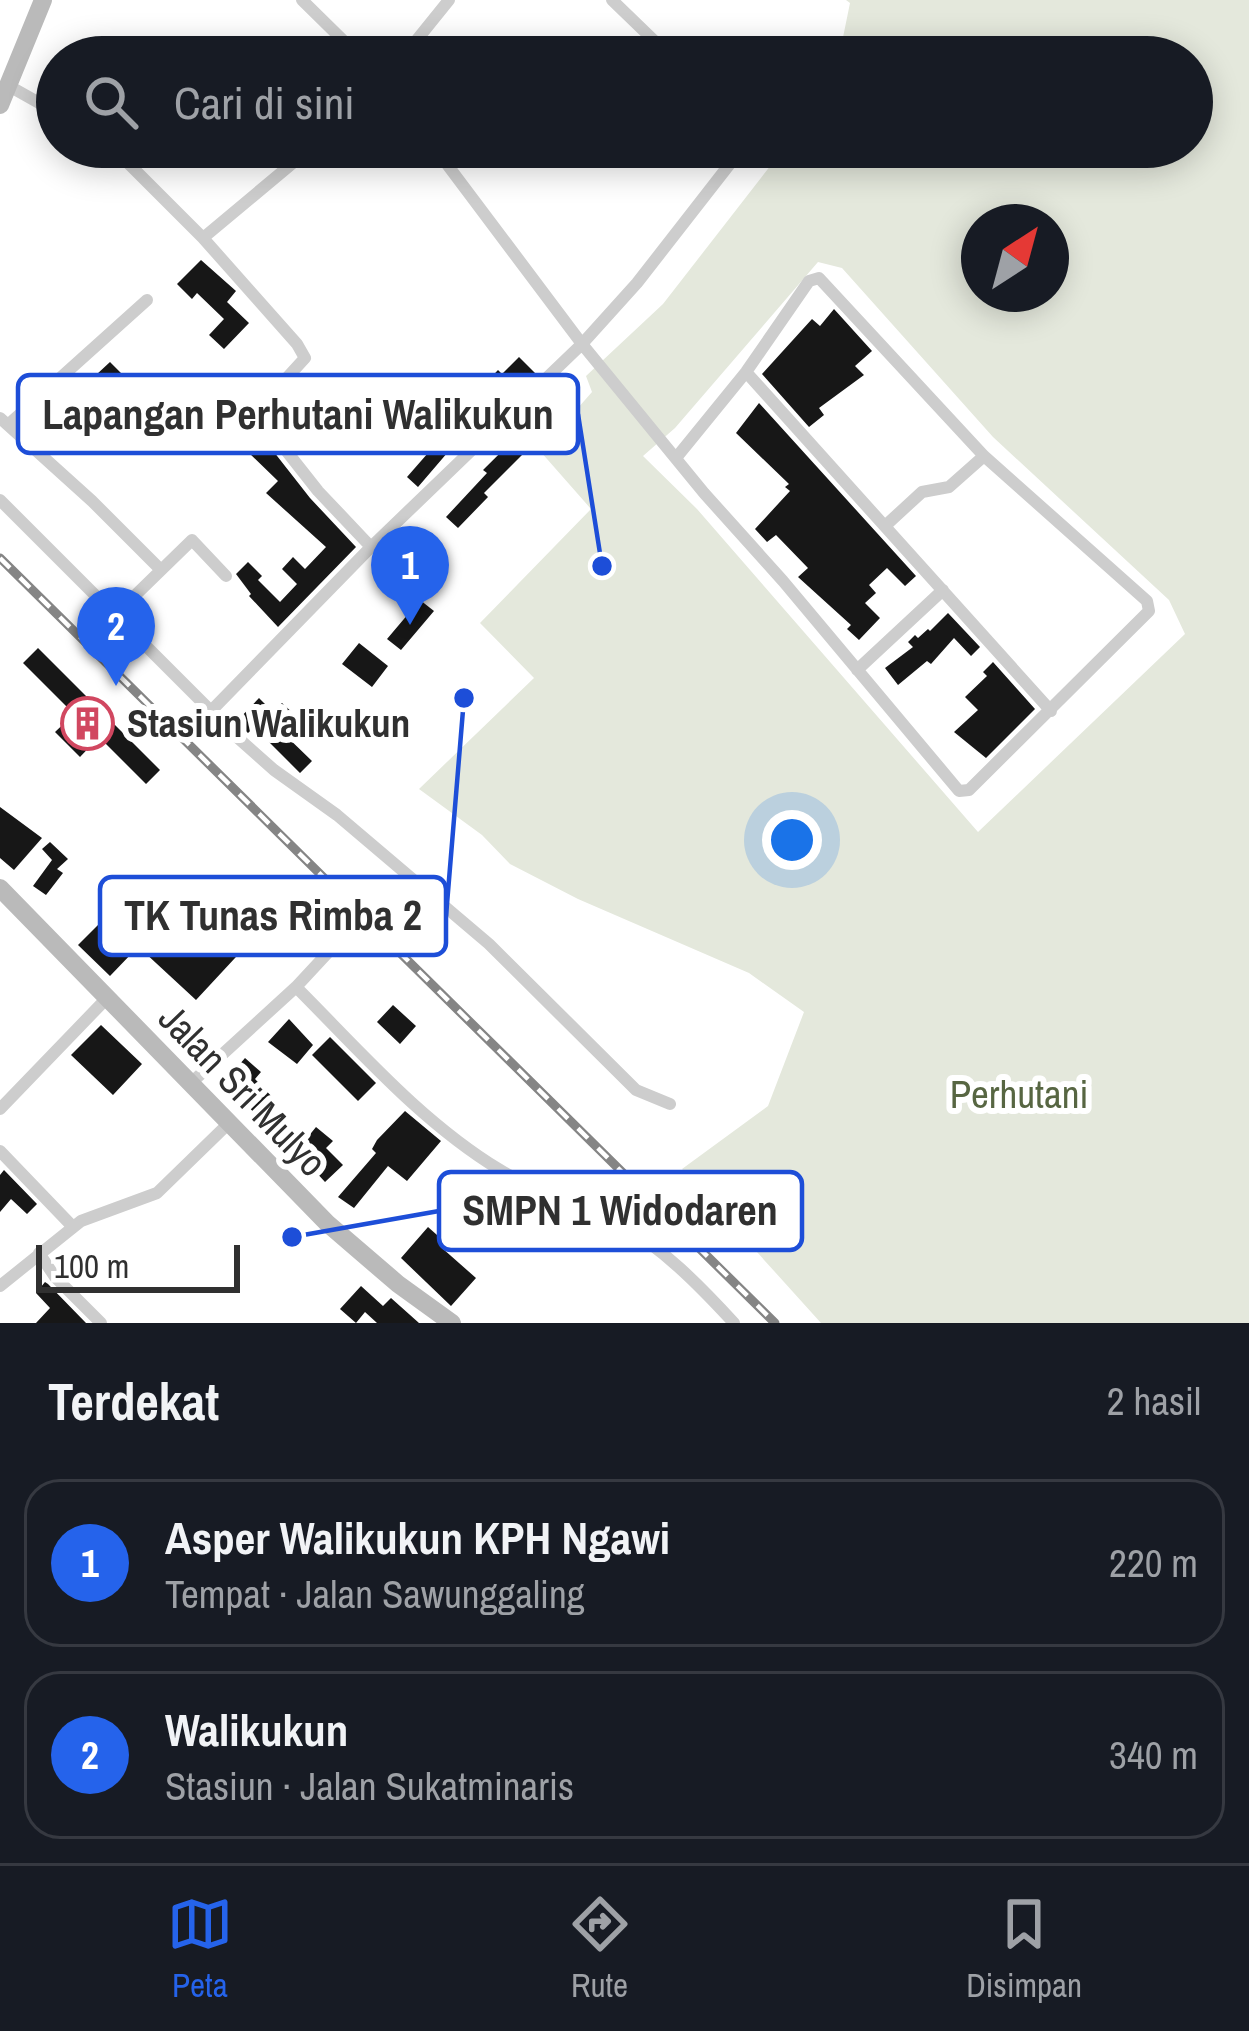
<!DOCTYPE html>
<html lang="id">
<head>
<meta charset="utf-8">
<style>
	body { margin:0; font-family:"Archivo Narrow",sans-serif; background:#20242c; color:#f1f3f6 }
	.compass { position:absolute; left:961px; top:204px; width:108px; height:108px; border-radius:50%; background:#171b24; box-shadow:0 6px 30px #0003; rotate:36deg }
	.scale { position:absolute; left:36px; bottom:30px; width:204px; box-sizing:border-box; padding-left:12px; border:6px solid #303030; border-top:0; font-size:33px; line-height:42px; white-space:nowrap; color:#303030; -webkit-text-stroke:9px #fff; paint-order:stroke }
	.you { position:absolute; left:792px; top:840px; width:42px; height:42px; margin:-30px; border:9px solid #fff; border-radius:50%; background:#1a73e8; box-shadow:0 0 0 18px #1a73e833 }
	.badge { display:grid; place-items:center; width:78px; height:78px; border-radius:50%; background:#2563eb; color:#fff; font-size:39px; font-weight:700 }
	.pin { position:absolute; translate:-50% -99px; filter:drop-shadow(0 3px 6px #0008) }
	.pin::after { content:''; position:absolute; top:63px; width:42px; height:36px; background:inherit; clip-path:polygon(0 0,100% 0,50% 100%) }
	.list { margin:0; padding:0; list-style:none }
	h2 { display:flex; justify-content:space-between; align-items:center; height:156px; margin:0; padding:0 48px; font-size:51px }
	h2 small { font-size:39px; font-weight:400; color:#9ea1a6 }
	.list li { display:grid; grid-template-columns:78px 1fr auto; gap:36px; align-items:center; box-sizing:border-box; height:168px; margin:0 24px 24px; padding:0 24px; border:3px solid #363941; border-radius:36px }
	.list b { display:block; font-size:45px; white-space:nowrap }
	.list p { margin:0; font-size:39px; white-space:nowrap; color:#9ea1a6 }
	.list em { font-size:39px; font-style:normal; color:#9ea1a6 }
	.icon { flex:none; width:66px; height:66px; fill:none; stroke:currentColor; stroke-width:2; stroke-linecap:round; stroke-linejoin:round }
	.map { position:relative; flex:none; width:1249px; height:1323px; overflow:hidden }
	.search { position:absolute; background:#171b24; box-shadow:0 6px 30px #0003; left:36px; right:36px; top:36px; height:132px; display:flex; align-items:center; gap:30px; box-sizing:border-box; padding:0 42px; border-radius:66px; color:#9ea1a6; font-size:45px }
	.sheet { height:540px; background:#171b24 }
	nav { display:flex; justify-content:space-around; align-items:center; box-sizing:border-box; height:168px; border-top:3px solid #363941; background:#171b24; font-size:33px; color:#9ea1a6 }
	nav a { display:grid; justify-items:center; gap:6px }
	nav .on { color:#2563eb }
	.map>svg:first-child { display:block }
</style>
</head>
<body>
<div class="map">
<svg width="1249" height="1323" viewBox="0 0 1249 1323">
	<rect width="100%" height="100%" fill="#fff"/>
	<path fill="#e4e8dc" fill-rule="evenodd" d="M846,0H1249V1323H821L682,1169L768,1106L804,1012L749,973L578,899L510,864L482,835L419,789L534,678L480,623L591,509L540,451L592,392L586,376L663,304L785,147H1192V57H839L850,3ZM979,222H1051V294H979ZM818,262L842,268L993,437L1169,600L1185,634L978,832L697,509L643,456L675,428Z"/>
	<path fill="#171717" d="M201,260L236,291L227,302L249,323L224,349L209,335L224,319L197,293L192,299L177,284Z
		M834,309L872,351L855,366L864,375L819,408L824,415L809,427L762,374L812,319L820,326Z
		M519,357L536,374L504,404L493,393L461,426L466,431L418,487L407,477L442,437L432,427L455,404L444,394L460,378L476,393L498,370L502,374Z
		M110,362L125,377L112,389L121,398L108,412L83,387Z
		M560,394L571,406L484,493L488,497L458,528L446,517L487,473L483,470Z
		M759,403L916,576L905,586L887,568L869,585L876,593L865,603L880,618L859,640L847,629L851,625L798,577L808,568L776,535L767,542L755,529L790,491L785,487L789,484L736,433Z
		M263,438L310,498L356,547L278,627L249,596L251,594L236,574L248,562L262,576L258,580L280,602L297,584L282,569L293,557L305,569L326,547L266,493L278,481L249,453Z
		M420,600L434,611L401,650L387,639Z
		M948,613L980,647L971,656L954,638L931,664L927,661L898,685L885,668L913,647L908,642L915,635L918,638L928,629L930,631Z
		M359,643L388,666L372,687L342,664Z
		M38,648L160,770L146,784L99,737L80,757L55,732L74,714L23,663Z
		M993,662L1035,709L986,758L954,732L978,710L965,697L987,676L983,672Z
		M259,698L273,712L282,703L296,716L281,731L312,761L300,773L254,727L248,733L236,722Z
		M0,807L42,838L14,870L0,858Z
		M50,842L68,859L57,869L63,873L46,895L33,886L52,860L42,849Z
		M196,895L248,944L196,1000L143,951Z
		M103,920L134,951L110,976L78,945Z
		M393,1005L416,1026L400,1044L377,1022Z
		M289,1019L313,1045L297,1064L268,1042Z
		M101,1025L142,1064L113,1095L71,1055Z
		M330,1037L376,1083L358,1101L312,1055Z
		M245,1058L261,1072L255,1079L275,1100L268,1107L283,1123L268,1138L257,1126L262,1121L244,1102L248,1098L227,1079Z
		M405,1111L441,1141L407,1181L388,1166L354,1208L338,1197L376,1153L372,1149L377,1140Z
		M316,1127L333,1141L326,1148L343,1165L325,1182L314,1170L320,1165L299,1148Z
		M4,1170L37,1204L27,1214L11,1199L0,1212V1175Z
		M428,1227L446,1243L442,1248L476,1278L451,1306L401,1258Z
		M45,1282L48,1284L86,1323H36L50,1308L36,1293Z
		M361,1286L383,1306L391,1298L419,1323H377L365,1312L356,1323L340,1309Z"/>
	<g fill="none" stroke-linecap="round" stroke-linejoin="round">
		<path stroke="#cdcdcd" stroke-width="12" d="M302,0L360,57
			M612,0L671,57
			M403,57L449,0
			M9,86L57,113
			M112,147L203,238L297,344L305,358L262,405L258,415L318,491L371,547
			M434,147L582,344L704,493L783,581L959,791L969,790L1149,611L1147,601L984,456L819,278L809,281L746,372L676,458
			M203,238L312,147
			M746,372L1051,711
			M0,418L92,501L161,570
			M9,424L147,300
			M0,500L238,738L274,770L337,815L489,944L636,1090L670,1104
			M885,526L922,492L949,487L984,456
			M116,614L192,540L226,576
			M857,670L943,590
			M211,711L371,547L582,344L637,283L743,147
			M296,987C360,1051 421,1122 500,1170C537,1192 579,1201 617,1222C662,1247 700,1286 734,1323
			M191,1083L296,987L335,945
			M0,1109L107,998
			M0,1151L73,1227
			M39,1253L55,1277L101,1323
			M0,1286L81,1221L157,1193L229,1123"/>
		<path stroke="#bababa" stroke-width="18" d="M0,105L43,0
			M0,888L327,1223L398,1284L452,1323"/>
		<defs>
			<path id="rail" d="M0,558L775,1323"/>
		</defs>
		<use href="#rail" stroke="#858585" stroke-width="9"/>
		<use href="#rail" stroke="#fff" stroke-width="4.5" stroke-dasharray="14" stroke-linecap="butt"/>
	</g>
	<defs>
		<symbol id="building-ring" viewBox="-11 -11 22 22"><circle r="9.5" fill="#fff" stroke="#d14760" stroke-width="1.5"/><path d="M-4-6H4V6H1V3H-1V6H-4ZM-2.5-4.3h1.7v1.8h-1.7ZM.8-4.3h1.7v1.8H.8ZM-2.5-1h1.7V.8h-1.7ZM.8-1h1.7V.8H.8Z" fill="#d14760"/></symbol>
	</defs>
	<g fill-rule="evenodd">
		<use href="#building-ring" x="58" y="694" width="59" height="59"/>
	</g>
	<g text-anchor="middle" stroke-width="12" stroke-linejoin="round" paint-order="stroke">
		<g font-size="39" font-weight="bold" fill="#303030" stroke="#fff" text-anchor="start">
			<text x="127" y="737">Stasiun Walikukun</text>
		</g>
		<g font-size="39" fill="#303030" stroke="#fff">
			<text transform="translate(243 1090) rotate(46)" y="14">Jalan Sri Mulyo</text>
		</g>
		<g font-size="39" fill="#576642" stroke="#fff">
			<text x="1019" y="1108">Perhutani</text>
		</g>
	</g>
	<path fill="none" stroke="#1d4ed8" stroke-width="4.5" d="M602 566L578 414M464 698L446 916M292 1237L439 1211"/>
	<g fill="#1d4ed8" stroke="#fff" stroke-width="4.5">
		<circle cx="602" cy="566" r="12"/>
		<circle cx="464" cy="698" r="12"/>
		<circle cx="292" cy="1237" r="12"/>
	</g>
	<g fill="#fff" stroke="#1d4ed8" stroke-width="4.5">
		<rect x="18" y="375" width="560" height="78" rx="12"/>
		<rect x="100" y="877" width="346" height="78" rx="12"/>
		<rect x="439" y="1172" width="363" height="78" rx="12"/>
	</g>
	<g font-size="42" text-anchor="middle" font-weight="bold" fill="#303030">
		<text x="298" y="429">Lapangan Perhutani Walikukun</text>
		<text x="273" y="930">TK Tunas Rimba 2</text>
		<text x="620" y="1225">SMPN 1 Widodaren</text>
	</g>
</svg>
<svg class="compass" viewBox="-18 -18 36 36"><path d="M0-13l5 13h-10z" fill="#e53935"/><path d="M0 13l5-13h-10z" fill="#9ea1a6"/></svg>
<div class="scale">100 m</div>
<div class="you"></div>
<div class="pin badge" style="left:410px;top:625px">1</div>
<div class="pin badge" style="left:116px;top:686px">2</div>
<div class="search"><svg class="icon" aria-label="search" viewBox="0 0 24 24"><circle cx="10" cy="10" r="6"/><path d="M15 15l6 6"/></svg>Cari di sini</div>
</div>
<section class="sheet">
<h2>Terdekat<small>2 hasil</small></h2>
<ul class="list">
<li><span class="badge">1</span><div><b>Asper Walikukun KPH Ngawi</b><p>Tempat · Jalan Sawunggaling</p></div><em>220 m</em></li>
<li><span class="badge">2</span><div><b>Walikukun</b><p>Stasiun · Jalan Sukatminaris</p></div><em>340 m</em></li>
</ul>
</section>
<nav>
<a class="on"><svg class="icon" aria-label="map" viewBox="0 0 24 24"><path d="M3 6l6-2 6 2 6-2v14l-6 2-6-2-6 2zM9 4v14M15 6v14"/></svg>Peta</a>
<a><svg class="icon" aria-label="directions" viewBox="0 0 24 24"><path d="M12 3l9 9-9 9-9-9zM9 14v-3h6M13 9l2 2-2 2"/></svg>Rute</a>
<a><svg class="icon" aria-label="saved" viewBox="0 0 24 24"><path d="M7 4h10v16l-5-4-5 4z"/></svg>Disimpan</a>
</nav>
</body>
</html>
